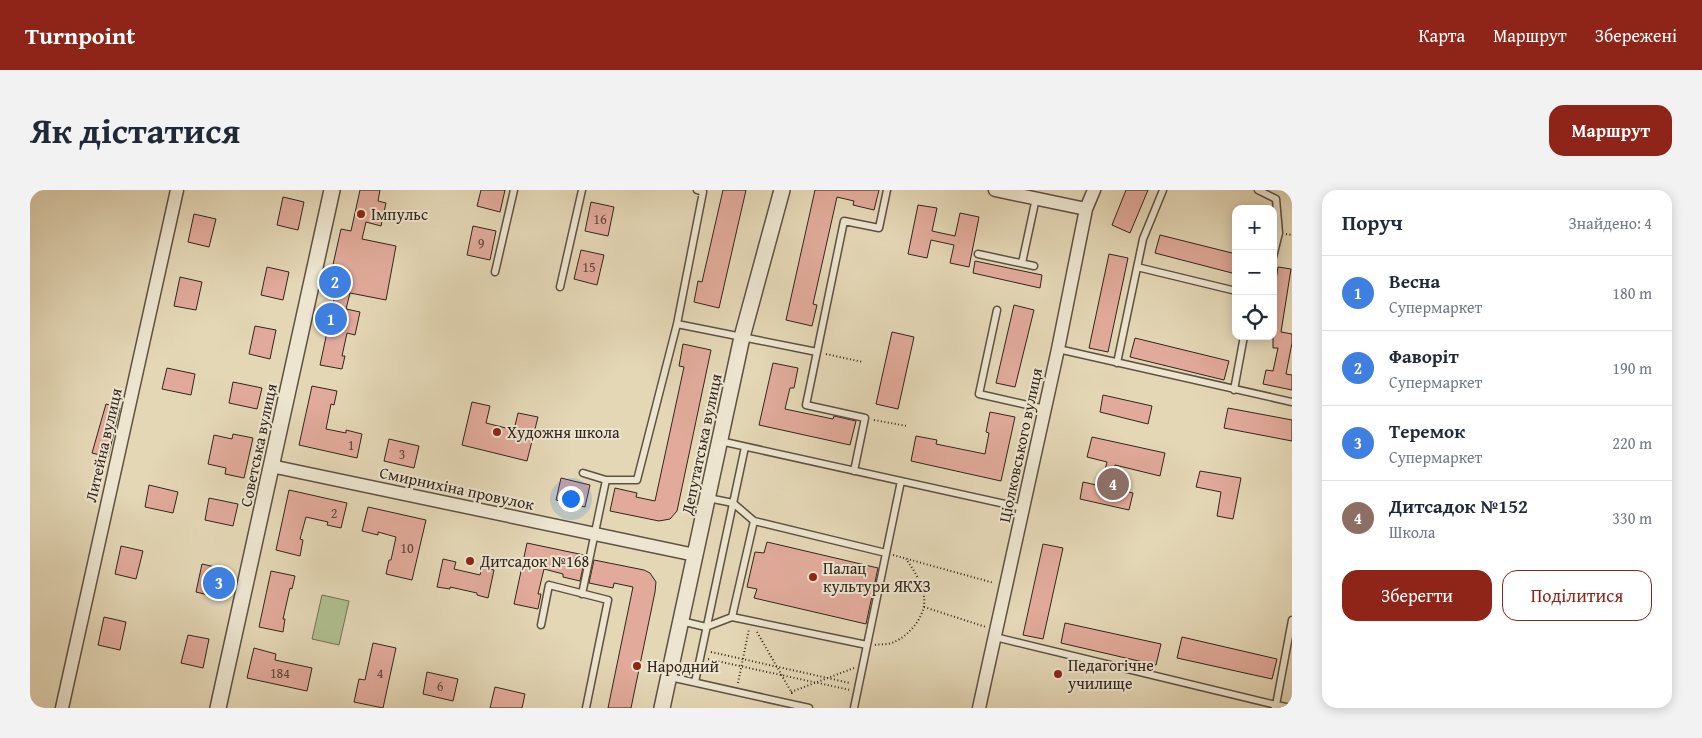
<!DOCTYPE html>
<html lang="uk">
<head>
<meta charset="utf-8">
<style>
	body { margin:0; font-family:"Gentium Book Plus",serif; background:#f2f2f3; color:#1f2937 }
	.controls { position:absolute; right:15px; top:15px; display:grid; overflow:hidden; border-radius:10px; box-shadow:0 2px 12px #0003 }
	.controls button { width:45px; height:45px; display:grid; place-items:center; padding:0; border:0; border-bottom:1px solid #e0e1e3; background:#fff; color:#1f2937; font:25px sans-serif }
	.you { position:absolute; left:540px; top:308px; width:18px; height:18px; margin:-12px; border:4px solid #fff; border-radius:50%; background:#1a73e8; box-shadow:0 0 0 8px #1a73e833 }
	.badge { display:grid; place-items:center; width:32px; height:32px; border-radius:50%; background:#8f2418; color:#fff; font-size:16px; font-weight:700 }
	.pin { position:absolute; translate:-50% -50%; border:2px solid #fff; box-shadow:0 1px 5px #0006 }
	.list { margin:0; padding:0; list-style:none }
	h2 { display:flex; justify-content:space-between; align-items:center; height:65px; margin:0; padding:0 20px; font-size:21px }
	h2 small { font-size:16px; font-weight:400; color:#747a83 }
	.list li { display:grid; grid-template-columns:32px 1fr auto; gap:15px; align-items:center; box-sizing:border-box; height:75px; padding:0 20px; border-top:1px solid #e0e1e3 }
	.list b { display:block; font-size:19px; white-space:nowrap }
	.list p { margin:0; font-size:16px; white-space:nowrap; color:#747a83 }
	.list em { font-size:16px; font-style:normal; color:#747a83 }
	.actions { display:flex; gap:10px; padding:15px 20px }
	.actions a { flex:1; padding:11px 0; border:1px solid #8f2418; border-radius:15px; text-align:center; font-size:18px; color:#8f2418 }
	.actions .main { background:#8f2418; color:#fff }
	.icon { flex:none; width:28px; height:28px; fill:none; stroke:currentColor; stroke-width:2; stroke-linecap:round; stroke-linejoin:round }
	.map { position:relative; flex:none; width:1262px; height:518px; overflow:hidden; border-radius:15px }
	header { display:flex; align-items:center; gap:30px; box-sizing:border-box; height:70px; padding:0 25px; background:#8f2418; color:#fff }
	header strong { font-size:24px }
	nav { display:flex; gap:28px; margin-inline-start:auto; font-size:18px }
	.intro { display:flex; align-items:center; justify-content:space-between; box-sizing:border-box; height:120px; padding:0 30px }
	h1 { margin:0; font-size:35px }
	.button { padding:12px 22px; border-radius:15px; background:#8f2418; color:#fff; font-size:18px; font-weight:700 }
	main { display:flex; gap:30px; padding:0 30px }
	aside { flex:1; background:#fff; border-radius:15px; box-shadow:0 2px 12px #0003 }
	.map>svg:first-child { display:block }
</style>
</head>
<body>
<header>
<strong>Turnpoint</strong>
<nav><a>Карта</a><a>Маршрут</a><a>Збережені</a></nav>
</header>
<div class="intro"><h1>Як дістатися</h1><a class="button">Маршрут</a></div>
<main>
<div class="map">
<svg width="1262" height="518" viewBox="0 0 1262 518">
	<rect width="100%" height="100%" fill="#e4d7b6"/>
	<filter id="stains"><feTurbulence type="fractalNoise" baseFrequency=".004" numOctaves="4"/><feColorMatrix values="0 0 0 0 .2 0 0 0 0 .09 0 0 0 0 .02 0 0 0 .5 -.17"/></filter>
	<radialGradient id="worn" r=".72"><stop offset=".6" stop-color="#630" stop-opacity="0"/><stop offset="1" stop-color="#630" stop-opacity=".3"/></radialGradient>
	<path fill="#b0bf91" stroke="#717256" d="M292,405L319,411L309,455L282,449Z"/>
	<path fill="#e1aa9a" stroke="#32251b" d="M330,0H350L348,11L356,13L351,36L336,32L332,49L366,56L356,110L320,103L316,119L330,122L325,145L317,143L312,166H315L312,179L290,175L306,100L302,99L305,85L302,83V79L311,39L321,41Z
		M451,0H475L470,22L447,16Z
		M693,0H716L689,118L664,112L668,91L672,92Z
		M785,0H849L844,20L823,15L824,11L807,7L783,114L787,115L782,136L756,130Z
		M1096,0H1118L1100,43L1082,35Z
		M253,7L274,12L268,40L247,35Z
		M561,12L584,17L578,46L555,41Z
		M888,15L907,18L902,41L925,46L930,23L949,27L939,77L920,73L924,55L901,50L897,68L878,64Z
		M164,24L186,29L179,57L158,52Z
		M443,36L466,41L460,70L437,65Z
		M1130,45L1206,64V84L1125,63Z
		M551,60L574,65L567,95L544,89Z
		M1079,64L1098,68L1078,162L1059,158Z
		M945,71L1012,85L1010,98L943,83Z
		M237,77L259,82L253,110L231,105Z
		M1248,77L1261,79L1251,142L1262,144V153L1256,184L1262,185V200L1233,194L1236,180L1243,181L1248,158H1243V110Z
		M150,87L172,92L166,120L144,116Z
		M984,115L1004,120L985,197L966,193Z
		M225,136L246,140L240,169L219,164Z
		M862,142L884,147L868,219L846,214Z
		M1105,148L1199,171L1194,190L1100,167Z
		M653,154L681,160L647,321L640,329L629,331L580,321L585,298L607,303L606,307L625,311L654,177L649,176Z
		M743,173L768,178L764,198H760L755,219L803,229L804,226L826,231L820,255L729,235Z
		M137,178L165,184L161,205L132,199Z
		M203,192L232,198L227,219L199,213Z
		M282,196L307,201L304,215L301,214L296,239L316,243V240L332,244L327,268L269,255Z
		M1073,205L1122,216L1118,234L1070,222Z
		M442,212L460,216L456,233L484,240L488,223L508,227L497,271L432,255Z
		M76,214L90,218L78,267L62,263Z
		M1198,218L1262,230V251L1194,238Z
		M960,222L985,227L971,291L881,271L886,246L907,250L906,254L955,264L959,243L956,242Z
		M203,244L223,248L214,288L195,284L196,278L178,274L184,245L202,249Z
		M1062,247L1135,263L1130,286L1085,275L1079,298L1103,303L1099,320L1050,309L1053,292L1071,296L1077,272L1057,267Z
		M359,249L389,256L384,278L354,271Z
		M1170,281L1211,288L1203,329L1187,326L1191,302L1166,297Z
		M531,288L560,295L555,317L526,310Z
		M119,295L148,302L143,323L115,317Z
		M259,300L317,313L311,338L297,335L298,332L276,327L270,349L273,350L270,366L246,360Z
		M179,308L208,314L203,336L175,330Z
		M338,317L396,330L382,390L356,384L359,370H361L366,347L348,342V345L332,341Z
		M737,352L848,378L836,434L724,408L727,399L717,397L725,362L734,363Z
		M497,353L554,365L555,368L550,391L533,387V384L514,379L508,404H511L508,419L484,414Z
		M1013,354L1033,358L1013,449L993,445Z
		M91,356L113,361L106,389L85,384Z
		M413,369L426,372L424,379L450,385L452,377L464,380L458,408L447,405V403L420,397V399L407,397Z
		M564,370L614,380L620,383L626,392L625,402L601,518H578L603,397L584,393L583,398L559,393Z
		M172,374L194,379L187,407L166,402Z
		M241,381L265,386L262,399L260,398L253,429H255L253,442L229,437Z
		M74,427L96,432L90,460L68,455Z
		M1035,433L1131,454L1126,475L1031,453Z
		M158,445L179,449L173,478L151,473Z
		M1152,447L1247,469L1242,489L1147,468Z
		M343,453L366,458L353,518L324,512L329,489L335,490Z
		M224,458L246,464L245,470L282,478L277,501L217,488Z
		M397,482L428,489L423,511L393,504Z
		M465,497L495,504L492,518H460Z"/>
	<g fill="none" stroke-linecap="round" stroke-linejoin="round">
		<defs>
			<path id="service" d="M1228,0L1246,9L1249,43L1243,67
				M948,64L1004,76
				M992,73L1006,8
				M1107,77L1206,101
				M465,82L484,0
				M530,97L552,0
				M967,120L949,204L1015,219
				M647,134L787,162L814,31L849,38L857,0
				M1028,159L1262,212
				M787,162L776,215L835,228L824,281
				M1087,173L1113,49L1133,0
				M1204,200L1214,146
				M690,251L993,318
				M553,283L576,290H607L647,134L673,2L667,0
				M678,308L703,313L724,331L856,363
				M552,404L576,290
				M702,427L724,331
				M651,431L676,437L702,427L837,455
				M511,435L519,395L578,410L556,518
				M965,447L1246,515L1245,518
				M640,487L779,518
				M665,492L715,257
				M824,518L871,291
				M1262,518L1246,515L1262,430"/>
			<path id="minor" d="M965,0L1056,19
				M241,276L665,365
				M32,518L147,0
				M949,518L1028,159L1056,19L1064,0"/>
			<path id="tertiary" d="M188,518L302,0
				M632,518L712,147L752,0"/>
		</defs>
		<use href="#service" stroke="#5e5242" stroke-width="9"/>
		<use href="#minor" stroke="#5e5242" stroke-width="15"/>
		<use href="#tertiary" stroke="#5e5242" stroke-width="18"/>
		<path stroke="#32251b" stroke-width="2" stroke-dasharray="1 2.5" stroke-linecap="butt" d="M1256,44L1262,45
			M796,164L833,172
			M844,230L877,236
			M863,365L964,393
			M894,417L956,437
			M727,442L763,505
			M845,455C851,454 858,455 864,452C879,446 897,425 894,407C892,393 884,380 876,369
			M681,462L820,493
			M678,469L820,500
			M708,493L719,439
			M761,502L824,478"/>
		<use href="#service" stroke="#ede5d0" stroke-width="6"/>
		<use href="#minor" stroke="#ede5d0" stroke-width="12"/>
		<use href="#tertiary" stroke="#ede5d0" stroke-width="15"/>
	</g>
	<g fill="#8f2418" stroke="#ede5d0" stroke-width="2">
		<circle cx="331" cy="24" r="5"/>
		<circle cx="467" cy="242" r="5"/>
		<circle cx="440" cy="371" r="5"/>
		<circle cx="783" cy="387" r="5"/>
		<circle cx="607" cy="476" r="5"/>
		<circle cx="1028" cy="484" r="5"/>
	</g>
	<g text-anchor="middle" stroke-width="4" stroke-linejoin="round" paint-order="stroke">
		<g font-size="14" fill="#5e463b">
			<text x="570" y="34">16</text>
			<text x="451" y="58">9</text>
			<text x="559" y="82">15</text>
			<text x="321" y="260">1</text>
			<text x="372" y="269">3</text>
			<text x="304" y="328">2</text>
			<text x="377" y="363">10</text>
			<text x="250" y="488">184</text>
			<text x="350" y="488">4</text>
			<text x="410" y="501">6</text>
		</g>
		<g font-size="16" fill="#32251b" stroke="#ede5d0" text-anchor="start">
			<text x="341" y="30">Імпульс</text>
			<text x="477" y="248">Художня школа</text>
			<text x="450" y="377">Дитсадок №168</text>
			<text x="793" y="384">Палац<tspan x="793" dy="18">культури ЯКХЗ</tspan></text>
			<text x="1038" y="481">Педагогічне<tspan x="1038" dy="18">училище</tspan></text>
			<text x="617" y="482">Народний</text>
		</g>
		<g font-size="16" fill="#32251b" stroke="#ede5d0">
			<text transform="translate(671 254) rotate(-78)" y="6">Депутатська вулиця</text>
			<text transform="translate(73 255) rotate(-77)" y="6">Литейна вулиця</text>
			<text transform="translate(228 255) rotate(-78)" y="6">Советська вулиця</text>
			<text transform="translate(990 255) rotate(-78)" y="6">Ціолковського вулиця</text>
			<text transform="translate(427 298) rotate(12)" y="6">Смирнихіна провулок</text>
		</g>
	</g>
	<rect width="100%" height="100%" filter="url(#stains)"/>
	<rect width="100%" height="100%" fill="url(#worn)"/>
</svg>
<div class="controls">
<button>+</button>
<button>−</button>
<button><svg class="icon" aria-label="locate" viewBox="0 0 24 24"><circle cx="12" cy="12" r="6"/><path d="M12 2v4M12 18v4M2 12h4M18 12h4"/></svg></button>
</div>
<div class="you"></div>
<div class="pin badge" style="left:301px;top:129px;background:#3f7fe0">1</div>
<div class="pin badge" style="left:305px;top:92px;background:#3f7fe0">2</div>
<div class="pin badge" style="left:189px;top:393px;background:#3f7fe0">3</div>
<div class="pin badge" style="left:1083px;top:294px;background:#8d6e63">4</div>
</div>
<aside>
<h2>Поруч<small>Знайдено: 4</small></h2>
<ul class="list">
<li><span class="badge" style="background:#3f7fe0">1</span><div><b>Весна</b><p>Супермаркет</p></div><em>180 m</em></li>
<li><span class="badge" style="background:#3f7fe0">2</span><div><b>Фаворіт</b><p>Супермаркет</p></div><em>190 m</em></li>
<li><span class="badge" style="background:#3f7fe0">3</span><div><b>Теремок</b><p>Супермаркет</p></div><em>220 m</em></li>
<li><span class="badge" style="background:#8d6e63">4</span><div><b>Дитсадок №152</b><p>Школа</p></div><em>330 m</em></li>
</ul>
<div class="actions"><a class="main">Зберегти</a><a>Поділитися</a></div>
</aside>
</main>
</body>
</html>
